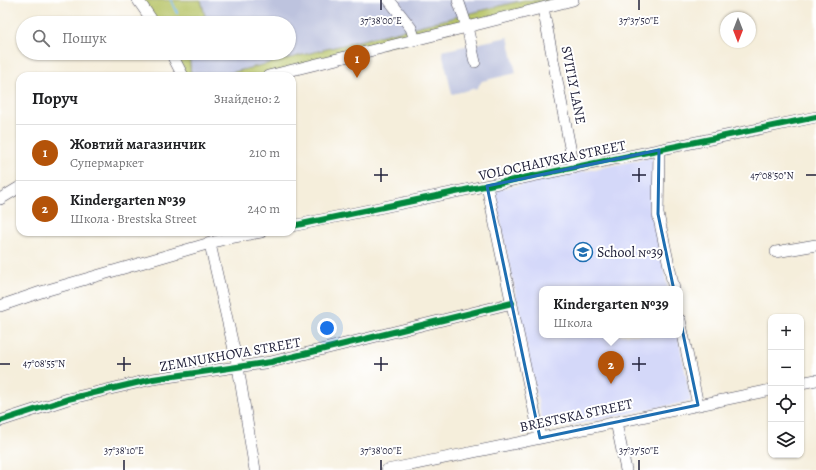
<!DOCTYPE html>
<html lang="uk">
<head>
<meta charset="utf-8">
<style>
	body { margin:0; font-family:Alegreya,serif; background:#f6f6f6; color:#202124 }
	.controls { position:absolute; right:12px; bottom:12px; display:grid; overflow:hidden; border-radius:8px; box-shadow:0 1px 3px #0004 }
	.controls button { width:36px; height:36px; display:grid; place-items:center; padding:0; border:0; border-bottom:1px solid #e0e0e0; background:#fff; color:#202124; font:20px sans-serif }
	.compass { position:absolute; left:720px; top:12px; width:36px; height:36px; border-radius:50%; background:#fff; box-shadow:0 1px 3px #0004; rotate:180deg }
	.you { position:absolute; left:327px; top:328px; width:14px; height:14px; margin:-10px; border:3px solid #fff; border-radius:50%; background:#1a73e8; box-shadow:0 0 0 6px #1a73e833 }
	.badge { display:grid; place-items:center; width:26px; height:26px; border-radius:50%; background:#b45309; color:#fff; font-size:13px; font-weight:700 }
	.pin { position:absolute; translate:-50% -33px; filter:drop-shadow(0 1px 2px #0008) }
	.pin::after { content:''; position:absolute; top:21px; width:14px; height:12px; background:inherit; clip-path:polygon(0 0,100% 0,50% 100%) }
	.popup { position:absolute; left:539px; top:286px; width:144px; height:52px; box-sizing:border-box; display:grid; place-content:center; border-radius:8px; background:#fff; filter:drop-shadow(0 1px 3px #0005); font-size:13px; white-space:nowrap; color:#757577 }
	.popup b { font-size:15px; color:#202124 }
	.popup::after { content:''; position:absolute; left:50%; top:100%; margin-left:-8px; border:8px solid transparent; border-top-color:#fff }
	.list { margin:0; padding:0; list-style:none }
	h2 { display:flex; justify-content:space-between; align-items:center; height:52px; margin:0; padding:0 16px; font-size:17px }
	h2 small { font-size:13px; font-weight:400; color:#757577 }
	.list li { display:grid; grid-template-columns:26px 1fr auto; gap:12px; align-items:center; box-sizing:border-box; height:56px; padding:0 16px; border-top:1px solid #e0e0e0 }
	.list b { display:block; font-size:15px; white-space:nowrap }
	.list p { margin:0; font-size:13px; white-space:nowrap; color:#757577 }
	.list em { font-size:13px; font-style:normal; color:#757577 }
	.icon { flex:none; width:22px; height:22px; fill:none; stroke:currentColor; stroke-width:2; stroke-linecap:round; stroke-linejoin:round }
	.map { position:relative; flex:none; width:816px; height:470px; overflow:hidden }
	.search { position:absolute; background:#fff; box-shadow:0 1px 3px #0004; left:16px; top:16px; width:280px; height:44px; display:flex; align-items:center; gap:10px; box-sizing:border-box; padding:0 14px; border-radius:22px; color:#757577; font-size:15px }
	.panel { position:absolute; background:#fff; box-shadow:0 1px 3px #0004; left:16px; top:72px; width:280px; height:164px; border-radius:12px }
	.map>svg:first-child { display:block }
</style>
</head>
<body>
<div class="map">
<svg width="816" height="470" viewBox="0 0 816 470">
	<rect width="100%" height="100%" fill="#fff"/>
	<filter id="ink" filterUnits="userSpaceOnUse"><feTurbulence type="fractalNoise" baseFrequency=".025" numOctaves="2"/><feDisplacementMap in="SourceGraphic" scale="8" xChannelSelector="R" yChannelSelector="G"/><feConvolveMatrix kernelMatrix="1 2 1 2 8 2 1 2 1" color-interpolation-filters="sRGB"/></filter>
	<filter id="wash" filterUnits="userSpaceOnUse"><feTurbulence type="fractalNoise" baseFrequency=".012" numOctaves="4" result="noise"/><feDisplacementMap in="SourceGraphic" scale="16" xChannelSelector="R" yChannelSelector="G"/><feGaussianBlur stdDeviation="0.9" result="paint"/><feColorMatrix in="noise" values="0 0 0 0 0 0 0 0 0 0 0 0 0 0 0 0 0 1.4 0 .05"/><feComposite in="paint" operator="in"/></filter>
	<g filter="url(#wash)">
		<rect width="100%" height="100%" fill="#f5eedb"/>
		<path fill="#d4d8f9" d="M653,157L652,214L668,289H542V335H678L691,401L544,431L494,190Z"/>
		<path fill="#bdc3de" d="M201,0H524L218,76H191L189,53H289V23H193L206,19Z
			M508,37L516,73L482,81L477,88L452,94L442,51Z"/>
		<path fill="#b6c365" stroke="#6c7250" d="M138,0H201L206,20L193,23H154Z
			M524,0H573L268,76H218Z
			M171,53H189L191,76H183Z"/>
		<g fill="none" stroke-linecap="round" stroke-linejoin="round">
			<path stroke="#75b8eb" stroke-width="2.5" d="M171,0L177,13"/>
		</g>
	</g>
	<g filter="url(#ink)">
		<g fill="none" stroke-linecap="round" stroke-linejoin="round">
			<defs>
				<path id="minor" d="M138,0L154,23
					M389,0L411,28L415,40
					M458,0L467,27L475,62
					M543,8L574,168
					M171,53L183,76
					M268,76L467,27L573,0
					M659,150L658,214L674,289
					M487,186L540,438
					M0,199L20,187
					M292,226L816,117
					M210,244L238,367L255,470
					M776,252L816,245
					M0,306L41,292L224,239L261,232
					M680,320L698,405
					M801,383L816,380
					M0,421L68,399L153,379L271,362L512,303
					M616,422L626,470
					M387,470L771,390"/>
			</defs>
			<use href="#minor" stroke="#424153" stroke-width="12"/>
			<use href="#minor" stroke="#fff" stroke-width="11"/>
			<defs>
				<path id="cycleway" d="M292,226L816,117
					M0,421L68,399L153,379L271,362L512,303"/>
			</defs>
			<use href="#cycleway" stroke="#fff" stroke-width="8"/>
			<use href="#cycleway" stroke="#00873e" stroke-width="6"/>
		</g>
	</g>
	<path fill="none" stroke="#1f6fb2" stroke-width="3" stroke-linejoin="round" d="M659,150L658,214L698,405L540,438L487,186Z"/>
	<path fill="none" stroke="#22223b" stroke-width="1.5" d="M381,0V10M639,0V10M381,168V182M639,168V182M374,175H388M632,175H646M806,175H816M124,357V371M381,357V371M639,357V371M0,364H10M117,364H131M374,364H388M632,364H646M124,460V470M381,460V470M639,460V470"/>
	<defs>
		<symbol id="school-ring" viewBox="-11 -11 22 22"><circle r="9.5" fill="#fff" stroke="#1f6fb2" stroke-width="1.5"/><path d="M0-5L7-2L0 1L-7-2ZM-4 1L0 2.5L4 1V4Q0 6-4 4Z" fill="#1f6fb2"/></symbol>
	</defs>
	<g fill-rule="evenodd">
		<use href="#school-ring" x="572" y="241" width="22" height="22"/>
	</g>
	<g text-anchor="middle" stroke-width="4" stroke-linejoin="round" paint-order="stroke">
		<g font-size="14" fill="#22223b" stroke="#fff">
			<text transform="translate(574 85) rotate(79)" y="5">SVITLY LANE</text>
			<text transform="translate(552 160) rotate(-12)" y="5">VOLOCHAIVSKA STREET</text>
			<text transform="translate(230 354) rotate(-10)" y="5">ZEMNUKHOVA STREET</text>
			<text transform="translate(576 415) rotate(-12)" y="5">BRESTSKA STREET</text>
		</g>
		<g font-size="14" fill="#22223b" stroke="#fff" text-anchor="start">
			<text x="597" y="257">School №39</text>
		</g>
	</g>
	<g font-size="10" text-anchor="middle" fill="#22223b" stroke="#fff" stroke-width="4" stroke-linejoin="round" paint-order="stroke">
		<text x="381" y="24">37°38'00"E</text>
		<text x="639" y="24">37°37'50"E</text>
		<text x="772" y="179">47°08'50"N</text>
		<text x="44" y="367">47°08'55"N</text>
		<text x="124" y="454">37°38'10"E</text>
		<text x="381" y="454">37°38'00"E</text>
		<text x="639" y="454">37°37'50"E</text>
	</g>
</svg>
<div class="controls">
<button>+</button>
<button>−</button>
<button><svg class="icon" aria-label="locate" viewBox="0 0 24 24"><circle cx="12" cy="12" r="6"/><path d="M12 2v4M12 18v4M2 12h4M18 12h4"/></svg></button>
<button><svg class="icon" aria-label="layers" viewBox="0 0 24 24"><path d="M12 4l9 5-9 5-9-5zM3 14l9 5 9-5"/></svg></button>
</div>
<svg class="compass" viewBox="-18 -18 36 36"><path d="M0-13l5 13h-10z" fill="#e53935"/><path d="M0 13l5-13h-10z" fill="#757577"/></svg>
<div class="you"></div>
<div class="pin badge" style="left:357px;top:78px">1</div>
<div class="pin badge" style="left:611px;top:384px">2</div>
<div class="popup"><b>Kindergarten №39</b>Школа</div>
<div class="search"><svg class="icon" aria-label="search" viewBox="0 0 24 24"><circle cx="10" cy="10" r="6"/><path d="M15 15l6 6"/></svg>Пошук</div>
<section class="panel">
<h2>Поруч<small>Знайдено: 2</small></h2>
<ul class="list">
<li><span class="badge">1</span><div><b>Жовтий магазинчик</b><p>Супермаркет</p></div><em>210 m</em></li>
<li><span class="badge">2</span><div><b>Kindergarten №39</b><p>Школа · Brestska Street</p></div><em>240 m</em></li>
</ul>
</section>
</div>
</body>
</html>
